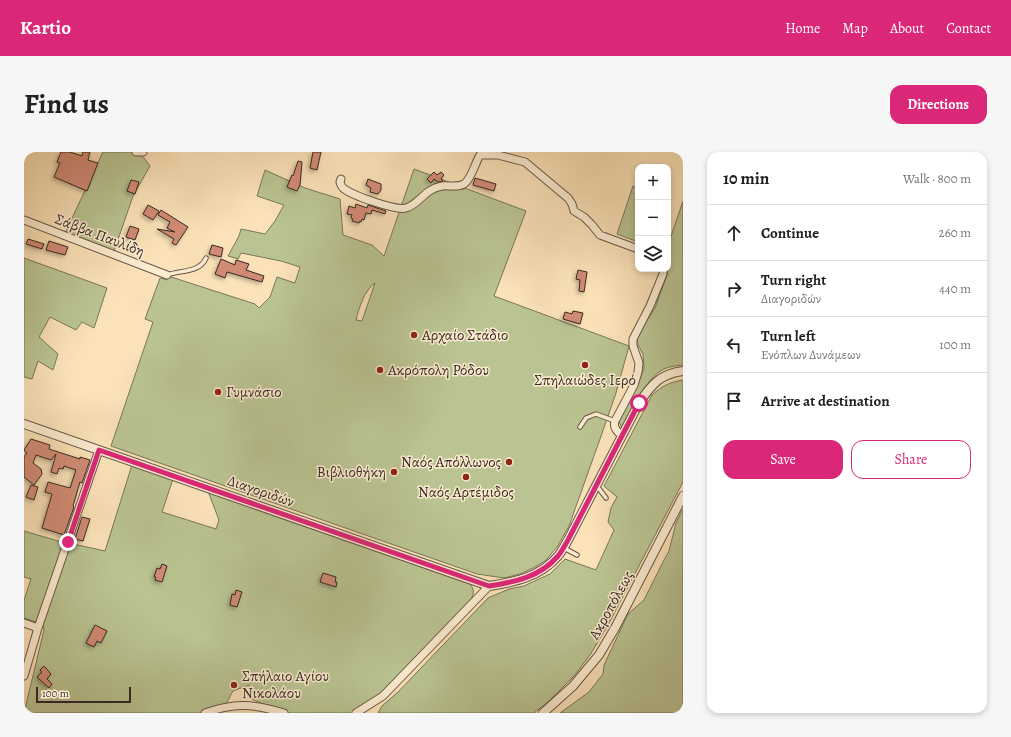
<!DOCTYPE html>
<html lang="en">
<head>
<meta charset="utf-8">
<style>
	body { margin:0; font-family:Alegreya,serif; background:#f6f6f6; color:#202124 }
	.controls { position:absolute; right:12px; top:12px; display:grid; overflow:hidden; border-radius:8px; box-shadow:0 2px 6px #0003 }
	.controls button { width:36px; height:36px; display:grid; place-items:center; padding:0; border:0; border-bottom:1px solid #e0e0e0; background:#fff; color:#202124; font:20px sans-serif }
	.scale { position:absolute; left:12px; bottom:10px; width:95px; box-sizing:border-box; padding-left:4px; border:2px solid #372923; border-top:0; font-size:11px; line-height:14px; white-space:nowrap; color:#372923; -webkit-text-stroke:3px #fcecd1; paint-order:stroke }
	.stop { position:absolute; width:12px; height:12px; margin:-9px; border:3px solid #db2777; border-radius:50%; background:#fff }
	.stop.end { background:#db2777; border-color:#fff; box-shadow:0 1px 4px #0008 }
	.list { margin:0; padding:0; list-style:none }
	h2 { display:flex; justify-content:space-between; align-items:center; height:52px; margin:0; padding:0 16px; font-size:17px }
	h2 small { font-size:13px; font-weight:400; color:#757577 }
	.list li { display:grid; grid-template-columns:26px 1fr auto; gap:12px; align-items:center; box-sizing:border-box; height:56px; padding:0 16px; border-top:1px solid #e0e0e0 }
	.list b { display:block; font-size:15px; white-space:nowrap }
	.list p { margin:0; font-size:13px; white-space:nowrap; color:#757577 }
	.list em { font-size:13px; font-style:normal; color:#757577 }
	.actions { display:flex; gap:8px; padding:12px 16px }
	.actions a { flex:1; padding:9px 0; border:1px solid #db2777; border-radius:12px; text-align:center; font-size:14px; color:#db2777 }
	.actions .main { background:#db2777; color:#fff }
	.icon { flex:none; width:22px; height:22px; fill:none; stroke:currentColor; stroke-width:2; stroke-linecap:round; stroke-linejoin:round }
	.map { position:relative; flex:none; width:659px; height:561px; overflow:hidden; border-radius:12px }
	header { display:flex; align-items:center; gap:24px; box-sizing:border-box; height:56px; padding:0 20px; background:#db2777; color:#fff }
	header strong { font-size:19px }
	nav { display:flex; gap:22px; margin-inline-start:auto; font-size:14px }
	.intro { display:flex; align-items:center; justify-content:space-between; box-sizing:border-box; height:96px; padding:0 24px }
	h1 { margin:0; font-size:28px }
	.button { padding:10px 18px; border-radius:12px; background:#db2777; color:#fff; font-size:14px; font-weight:700 }
	main { display:flex; gap:24px; padding:0 24px }
	aside { flex:1; background:#fff; border-radius:12px; box-shadow:0 2px 6px #0003 }
	.map>svg:first-child { display:block }
</style>
</head>
<body>
<header>
<strong>Kartio</strong>
<nav><a>Home</a><a>Map</a><a>About</a><a>Contact</a></nav>
</header>
<div class="intro"><h1>Find us</h1><a class="button">Directions</a></div>
<main>
<div class="map">
<svg width="659" height="561" viewBox="0 0 659 561">
	<defs>
		<filter id="shadow"><feDropShadow dx="-2" dy="2" stdDeviation="2" flood-color="#0004"/></filter>
	</defs>
	<rect width="100%" height="100%" fill="#fbe2b8"/>
	<filter id="stains"><feTurbulence type="fractalNoise" baseFrequency=".005" numOctaves="4"/><feColorMatrix values="0 0 0 0 .2 0 0 0 0 .09 0 0 0 0 .02 0 0 0 .5 -.17"/></filter>
	<radialGradient id="worn" r=".72"><stop offset=".6" stop-color="#630" stop-opacity="0"/><stop offset="1" stop-color="#630" stop-opacity=".3"/></radialGradient>
	<path fill="#bac492" stroke="#78765a" fill-rule="evenodd" d="M79,0H109L120,6L126,14L109,44L90,99L41,81Z
		M390,17L502,59L470,144L605,194L592,241L576,287L545,374L533,395L522,408L511,415L496,422L480,426L453,422L87,294L129,170L121,167L136,126L143,128L144,124L231,152L235,156L246,145L253,125L271,131L276,115L257,109L217,101L214,107L204,104L215,84L217,77L241,82L251,69L260,53L233,44L241,18L281,36L316,47L319,83L348,93L360,104ZM351,131L338,169L332,168C335,155 341,138 351,131Z
		M609,34L614,36V90L593,82Z
		M659,49V213C652,214 645,214 638,218C624,225 605,262 598,276L595,270L616,227L620,216L619,202L614,193L613,186L620,173L631,156L643,123L646,109L644,103V93Z
		M0,106L83,136L70,176L58,170L52,178L26,165L15,185L34,202L29,218L14,209L8,227L0,225Z
		M659,228V330L584,473L566,503L550,524L525,549L510,561H354L358,554L374,540L464,446L485,437L500,434L515,427L526,422L541,407L572,418L590,378L584,370L587,356L593,345L580,334L628,243C638,234 646,230 659,228Z
		M108,313L149,327L138,360L192,377L195,368L184,339L442,429C451,435 451,440 446,450L356,546L337,557L328,561C308,561 287,561 266,561C258,560 233,550 226,546L225,533L209,539L202,552L177,561H0L20,478L19,473L44,395H47L49,392L81,399Z
		M659,357V554L652,561H536L565,540L579,522L580,513L604,462L620,448L639,410L645,399L652,371Z
		M0,379L41,391L15,471L0,466V448L7,427L0,425Z"/>
	<path fill="#d18b75" stroke="#372923" filter="url(#shadow)" d="M37,0H46L58,4L59,0H66L64,8L74,11L63,39L30,25L36,11L33,10Z
		M289,0H297L293,18L286,16Z
		M274,9L278,10L276,33L273,39L263,35L268,23L269,24Z
		M410,20L413,23L417,20L420,23L417,27L419,29L414,30L410,27L407,31L403,27Z
		M451,26L472,32L470,39L449,33Z
		M344,27L357,32V38L354,42L346,40L347,36L342,33Z
		M107,28L115,30L111,42L103,39Z
		M332,52L343,56L344,53L362,59L361,62L348,58L347,62L342,61L340,68L338,67L337,70L336,69L335,71L328,69L329,67L327,66L328,63L323,62L325,54L331,56Z
		M124,53L135,59L129,68L119,62Z
		M137,58L164,75L152,93L148,91L150,87L133,77L151,80L143,76L146,70L134,63Z
		M106,74L115,77L111,88L102,85Z
		M4,87L20,92L18,97L2,92Z
		M25,89L44,95L41,103L22,98Z
		M188,93L199,96L197,105L185,102Z
		M197,107L211,113L212,108L225,112L222,118L240,124L238,130L203,120L201,126L191,122Z
		M554,118L563,120L560,140L555,139L556,128L552,127Z
		M549,159L559,161L556,172L539,167L541,160L548,162Z
		M7,287L26,293L25,297L56,307V305L66,308L58,331L56,330L49,354L50,355L40,383L18,376L28,342L21,340L24,330L46,336L52,318L40,314L39,317L35,316L33,322L27,320L32,302L27,308L12,303L9,311L17,317L18,322L10,333L0,325V305L3,301L0,298Z
		M7,333L14,335L10,348L2,345Z
		M58,365L66,367L59,389L51,387Z
		M138,412L143,414L138,430L131,428L132,425H130L133,416L136,417Z
		M299,421L312,425L311,430H313L312,435L296,430Z
		M212,438L218,440L213,455L206,453L208,442L211,443Z
		M71,473L83,479L77,491L73,489L70,495L62,491Z
		M20,514L27,522L23,527L28,532L25,536L13,525L18,520L16,518Z"/>
	<g fill="none" stroke-linecap="round" stroke-linejoin="round">
		<defs>
			<path id="service" d="M143,123C156,118 176,121 182,106
				M556,275L562,266L572,262L591,269
				M573,334L582,346
				M540,396L553,403"/>
			<path id="minor" d="M112,0H119
				M317,27L316,30C317,33 317,34 319,36C327,43 372,59 382,56C396,52 400,37 418,34C426,33 433,36 440,32C448,26 451,11 456,3H474L501,10L544,46L548,52L550,59L560,65L568,73L576,83L614,97
				M0,68L143,123
				M598,284C593,279 589,276 591,269L610,233L614,220L615,211L609,194V187L626,154L639,122V117
				M0,471L14,476
				M0,524L14,476L75,298
				M181,561C212,550 229,552 260,561
				M332,561L359,544L465,434"/>
			<path id="tertiary" d="M0,272L465,434C491,430 516,425 534,404C538,399 541,393 544,388L615,251C628,232 636,222 659,219
				M519,561L549,534L575,503L591,476L659,344"/>
		</defs>
		<use href="#service" stroke="#685748" stroke-width="5.5"/>
		<use href="#minor" stroke="#685748" stroke-width="9"/>
		<use href="#tertiary" stroke="#685748" stroke-width="10"/>
		<use href="#service" stroke="#fcecd1" stroke-width="3.5"/>
		<use href="#minor" stroke="#fcecd1" stroke-width="7"/>
		<use href="#tertiary" stroke="#fcecd1" stroke-width="8"/>
	</g>
	<g fill="none" stroke-linecap="round" stroke-linejoin="round">
		<path stroke="#db2777" stroke-width="5" d="M44,390L75,298L465,434C491,430 516,425 534,404C538,399 541,393 544,388L615,251"/>
	</g>
	<g fill="#8f2418" stroke="#fcecd1" stroke-width="1.5">
		<circle cx="390" cy="183" r="4"/>
		<circle cx="561" cy="213" r="4"/>
		<circle cx="356" cy="218" r="4"/>
		<circle cx="194" cy="240" r="4"/>
		<circle cx="485" cy="310" r="4"/>
		<circle cx="370" cy="320" r="4"/>
		<circle cx="442" cy="325" r="4"/>
		<circle cx="210" cy="533" r="4"/>
	</g>
	<g text-anchor="middle" stroke-width="3" stroke-linejoin="round" paint-order="stroke">
		<g font-size="15" fill="#372923" stroke="#fcecd1">
			<text transform="translate(76 83) rotate(21)" y="5">Σάββα Παυλίδη</text>
			<text transform="translate(237 339) rotate(19)" y="5">Διαγοριδών</text>
			<text transform="translate(587 453) rotate(-61)" y="5">Ακροπόλεως</text>
		</g>
		<g font-size="15" fill="#372923" stroke="#fcecd1" text-anchor="start">
			<text x="398" y="188">Αρχαίο Στάδιο</text>
			<text x="364" y="223">Ακρόπολη Ρόδου</text>
			<text x="561" y="233" text-anchor="middle">Σπηλαιώδες Ιερό</text>
			<text x="202" y="245">Γυμνάσιο</text>
			<text x="477" y="315" text-anchor="end">Ναός Απόλλωνος</text>
			<text x="362" y="325" text-anchor="end">Βιβλιοθήκη</text>
			<text x="442" y="345" text-anchor="middle">Ναός Αρτέμιδος</text>
			<text x="218" y="529">Σπήλαιο Αγίου<tspan x="218" dy="17">Νικολάου</tspan></text>
		</g>
	</g>
	<rect width="100%" height="100%" filter="url(#stains)"/>
	<rect width="100%" height="100%" fill="url(#worn)"/>
</svg>
<div class="controls">
<button>+</button>
<button>−</button>
<button><svg class="icon" aria-label="layers" viewBox="0 0 24 24"><path d="M12 4l9 5-9 5-9-5zM3 14l9 5 9-5"/></svg></button>
</div>
<div class="scale">100 m</div>
<div class="stop" style="left:615px;top:251px"></div>
<div class="stop end" style="left:44px;top:390px"></div>
</div>
<aside>
<h2>10 min<small>Walk · 800 m</small></h2>
<ul class="list">
<li><svg class="icon" aria-label="ahead" viewBox="0 0 24 24"><path d="M12 20V5M6 11l6-6 6 6"/></svg><div><b>Continue</b></div><em>260 m</em></li>
<li><svg class="icon" aria-label="right" viewBox="0 0 24 24"><path d="M7 20v-9h11M14 6l5 5-5 5"/></svg><div><b>Turn right</b><p>Διαγοριδών</p></div><em>440 m</em></li>
<li><svg class="icon" aria-label="left" viewBox="0 0 24 24"><path d="M17 20v-9H6M10 6l-5 5 5 5"/></svg><div><b>Turn left</b><p>Ενόπλων Δυνάμεων</p></div><em>100 m</em></li>
<li><svg class="icon" aria-label="arrive" viewBox="0 0 24 24"><path d="M6 21V4h12l-3 4 3 4H6"/></svg><div><b>Arrive at destination</b></div></li>
</ul>
<div class="actions"><a class="main">Save</a><a>Share</a></div>
</aside>
</main>
</body>
</html>
